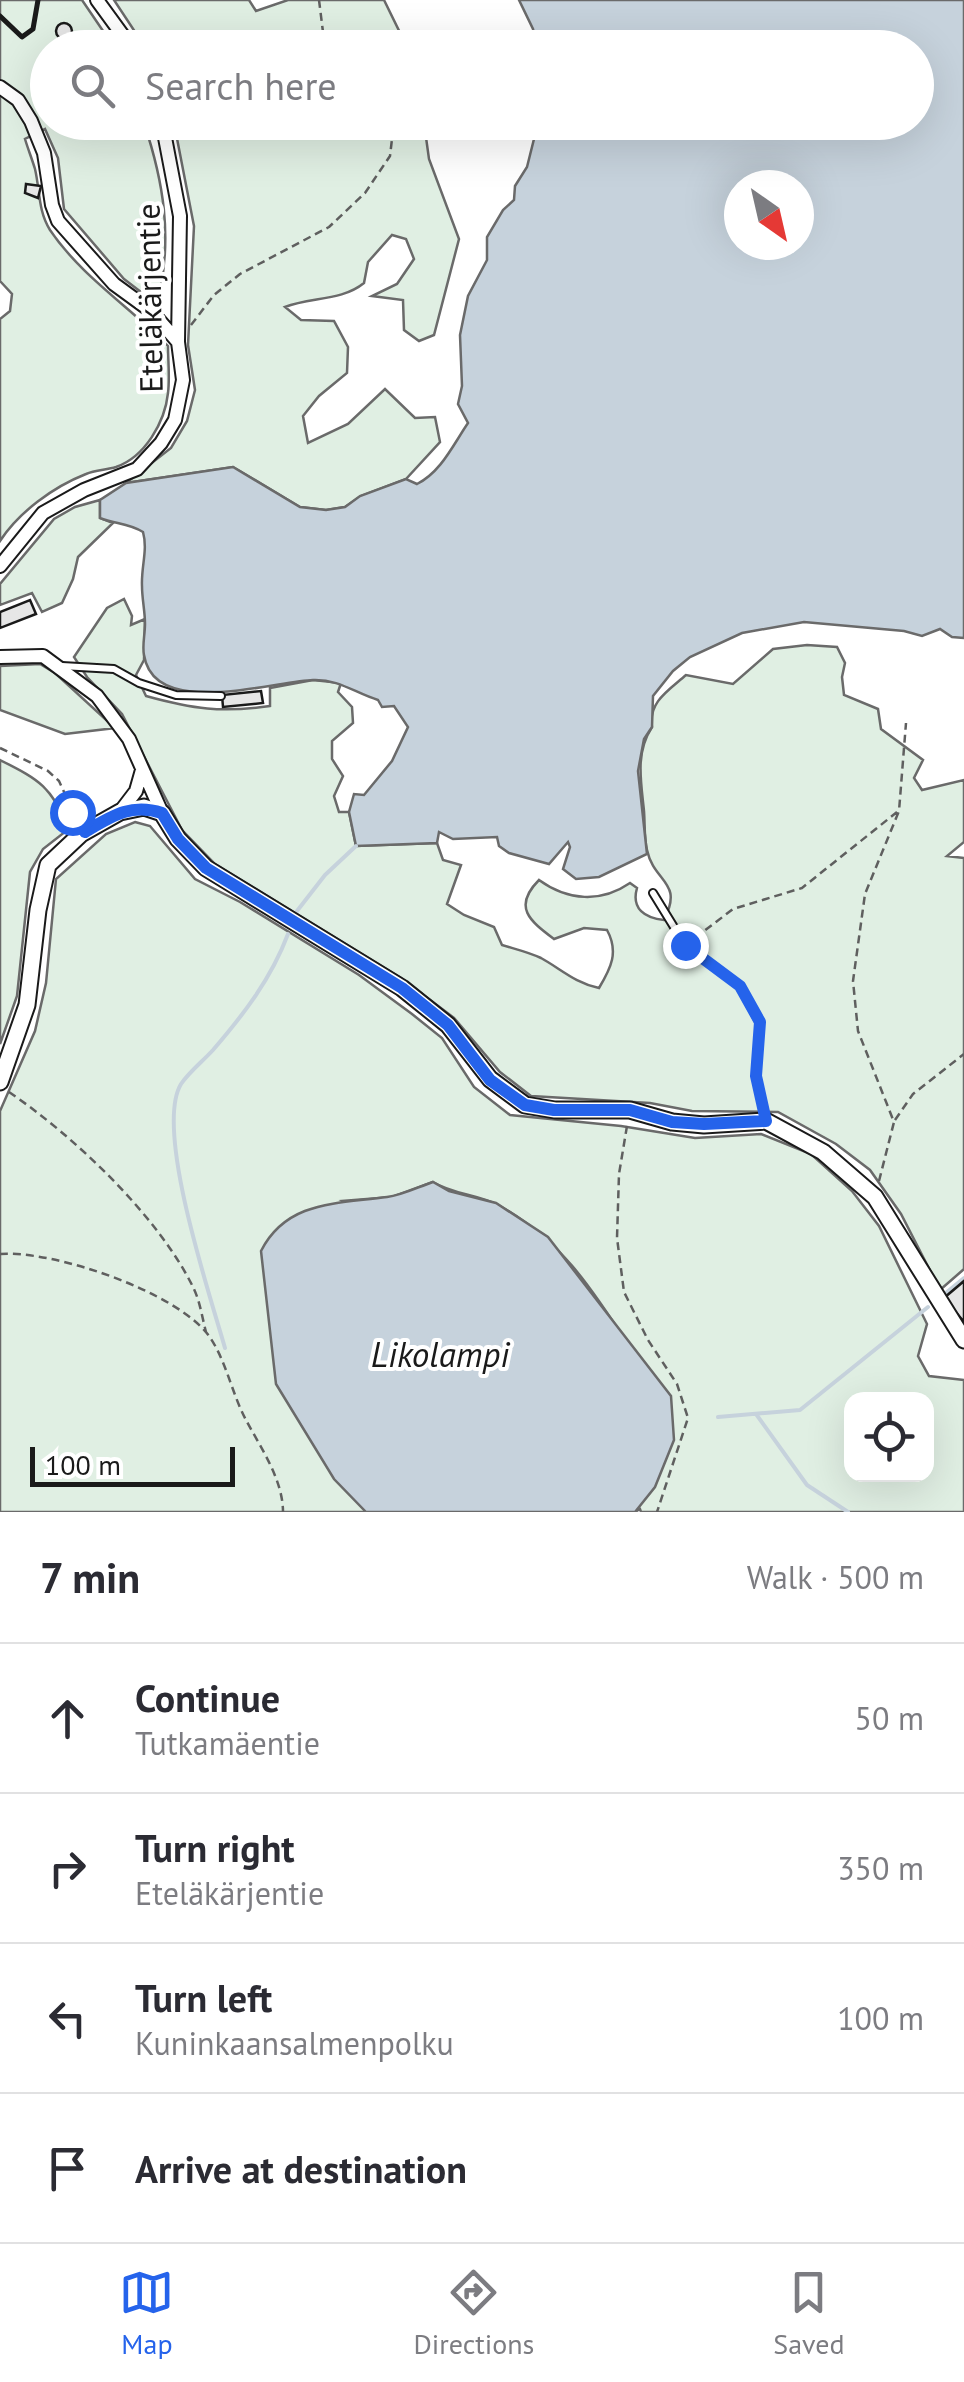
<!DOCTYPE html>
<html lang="en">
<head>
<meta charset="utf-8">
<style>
	body { margin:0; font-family:"PT Sans",sans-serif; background:#f2f2f3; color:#2b2b33 }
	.controls { position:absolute; right:30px; bottom:30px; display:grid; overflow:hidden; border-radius:20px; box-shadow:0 10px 40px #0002 }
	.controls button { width:90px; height:90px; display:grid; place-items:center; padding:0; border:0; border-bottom:2px solid #e1e1e2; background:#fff; color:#2b2b33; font:50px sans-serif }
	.compass { position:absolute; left:724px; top:170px; width:90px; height:90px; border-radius:50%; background:#fff; box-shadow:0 10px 40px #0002; rotate:146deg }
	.scale { position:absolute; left:30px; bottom:25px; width:205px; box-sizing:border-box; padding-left:10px; border:5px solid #1a1a1a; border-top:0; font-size:28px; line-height:35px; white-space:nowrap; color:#1a1a1a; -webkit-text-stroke:8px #fff; paint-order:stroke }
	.stop { position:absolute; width:30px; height:30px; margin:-22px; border:8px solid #2563eb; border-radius:50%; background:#fff }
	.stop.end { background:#2563eb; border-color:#fff; box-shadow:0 2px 10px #0008 }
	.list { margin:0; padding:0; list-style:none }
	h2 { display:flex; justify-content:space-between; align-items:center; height:130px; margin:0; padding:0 40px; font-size:42px }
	h2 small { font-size:32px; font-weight:400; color:#7c7c81 }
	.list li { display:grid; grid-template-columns:65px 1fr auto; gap:30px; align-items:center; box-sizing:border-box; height:150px; padding:0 40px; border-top:2px solid #e1e1e2 }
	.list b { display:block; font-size:38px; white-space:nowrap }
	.list p { margin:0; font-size:32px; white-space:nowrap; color:#7c7c81 }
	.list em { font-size:32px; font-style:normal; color:#7c7c81 }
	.icon { flex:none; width:55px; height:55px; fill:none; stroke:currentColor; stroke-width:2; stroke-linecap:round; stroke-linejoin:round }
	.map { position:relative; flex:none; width:964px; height:1512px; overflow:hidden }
	.search { position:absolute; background:#fff; box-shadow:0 10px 40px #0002; left:30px; right:30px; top:30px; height:110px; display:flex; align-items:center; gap:25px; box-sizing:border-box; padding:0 35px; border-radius:55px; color:#7c7c81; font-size:38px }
	.sheet { height:730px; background:#fff }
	nav { display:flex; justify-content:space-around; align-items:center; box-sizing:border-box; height:140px; border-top:2px solid #e1e1e2; background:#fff; font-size:28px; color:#7c7c81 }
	nav a { display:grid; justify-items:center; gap:5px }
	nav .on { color:#2563eb }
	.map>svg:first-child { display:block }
</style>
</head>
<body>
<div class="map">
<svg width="964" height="1512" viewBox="0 0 964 1512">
	<rect width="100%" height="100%" fill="#fff"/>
	<path fill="#e0efe3" stroke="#6a6a6a" stroke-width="2.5" fill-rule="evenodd" d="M0,0H82L114,47L48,48V122L144,123C164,183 172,236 159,298L150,299L124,279L64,209L58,158L45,129L25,139C28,149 32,159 35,169C40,190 38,211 50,230C81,276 130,307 168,346C168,361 170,378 168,393C165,422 145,457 116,467C106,470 95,470 86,474C53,487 19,512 0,541V319L10,311L12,294L0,281Z
		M114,0H249L256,11L288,0H384L407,47H145Z
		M174,123H424L429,159L459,239L434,335L419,341L404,330L403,300L372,296L397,284L414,259L406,239L392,235L368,262L364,283C342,301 311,297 285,307L301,320L334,321L348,347L347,373L319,396L303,416L308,443L348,424L385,389L415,418L435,417L440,442L406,479L361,496L345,507L326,510L300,507L233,467L126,483L171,448L187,421L195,390L188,345L194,226Z
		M100,500V518L113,523L78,557L73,579L62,603L42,612L32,593L0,605V584L54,519L75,507Z
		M124,599L132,616L131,625L145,619L144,660L136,675L146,696C193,709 221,713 270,706V688L313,680L341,683L338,692L352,707L353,723L332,741V759L343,776L334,796L339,812H349L356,846L437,843L443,860L461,865L447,904L464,915L494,927L502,945C515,949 528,952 541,958C561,969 575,983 599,988C611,968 619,952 607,930L584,928L554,939C530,921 512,907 539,880C568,901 601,903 630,883L637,888C631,909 645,918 664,920C684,881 654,883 647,850C644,838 645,824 644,811C641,781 635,753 652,727C648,702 669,690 686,675L733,684L773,649L807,645L837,647L845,663L842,677L844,695L878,709L881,729L923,760L914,778L922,790L964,780V842L947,856L964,858V1269L940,1290L901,1214L870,1170L836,1144L778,1112L692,1111L650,1103L531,1096L500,1072L454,1018L401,978L215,864L182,830L122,714L87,677L74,657L107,608Z
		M40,664L55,673L115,728L65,734L0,710V666Z
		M0,760C42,781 49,786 70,828L43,849L30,872L17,996L0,1044Z
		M135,822L150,826L195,879L240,902L359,975L412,1014L442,1038L474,1087L510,1115L621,1126L695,1138L761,1134L811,1154L852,1191L879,1226L927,1324L918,1356L929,1376L964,1380V1512H641L640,1509L635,1512H0V1111L35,1031L46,983L56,879L106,834ZM433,1182C454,1195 479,1194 500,1206C559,1239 591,1287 627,1343L343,1201L392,1197ZM852,1400H926V1474H852Z"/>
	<path fill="#c6d2dc" stroke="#6a6a6a" stroke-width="2.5" fill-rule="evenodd" d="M519,0H964V638L952,637L940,629L922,636L904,631L804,622L742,633L690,657L673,671L653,696L652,727L644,739L638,771L647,854L599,877L576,879L563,869L570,847L568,842L549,864L509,853L499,846L497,837L453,839L439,832L437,843L356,846L349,812L354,794L364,795L392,761L408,727L394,706L382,707L378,700C355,693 339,679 313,680C274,681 154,720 144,655C142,645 145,635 145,624C145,611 142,599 142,586C141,567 148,550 143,532C129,523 115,524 100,518V500L126,483L233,467L300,507L326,510L345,507L360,496L406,479L417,484C441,472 453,445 468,423L458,404L462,386L460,335L468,296L487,260V237L503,210L514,200L515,186L527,167L538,123L916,122V48L537,47L533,29ZM739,185H799V245H739Z
		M433,1182L449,1191L496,1203L548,1237L671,1396L674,1440L655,1487L635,1512H366L334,1479L276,1384L261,1251C287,1200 338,1204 387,1197C403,1195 418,1187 433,1182Z"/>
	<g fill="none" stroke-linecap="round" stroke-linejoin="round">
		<path stroke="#c6d2dc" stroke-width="4" d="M297,911L325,875L356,846
			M947,1292L964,1278
			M225,1348C210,1295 154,1129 181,1084C189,1072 203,1061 213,1050C244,1014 271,979 288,934
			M756,1414L807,1485L848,1512
			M718,1417L800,1410L928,1307"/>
	</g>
	<path fill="#e6e6e6" stroke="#1a1a1a" stroke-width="2.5" d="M56 31a8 8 0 1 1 16 0a8 8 0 1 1-16 0Z
		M26,184L41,186L38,198L25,193Z
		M30,600L36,614L0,628V612Z
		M261,691L263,703L223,707L222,695Z
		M964,1281V1322L944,1298Z"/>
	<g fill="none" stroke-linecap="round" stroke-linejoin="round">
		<defs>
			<path id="service" d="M62,666L114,669L139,683L176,695L221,696
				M653,893L685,945L740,986L760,1023L756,1076L766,1120"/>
			<path id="minor" d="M97,0L132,48
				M0,87L18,100L31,121L44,153L52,205L58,221L114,284L151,311L178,342
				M0,566L43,513L84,490L137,469L161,443L175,420L183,380L178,342L180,216L162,122
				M0,657L43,656L97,696L129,739L162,813
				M120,812L136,791L142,770"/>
			<path id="tertiary" d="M0,1082L27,1005L38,910L48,865L81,834L120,812L144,807L162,813L178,839L206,868L402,988L448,1025L490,1079L525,1105L555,1110H630L672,1122L704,1125L766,1121L823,1152L875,1197L964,1340"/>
		</defs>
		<use href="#service" stroke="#1a1a1a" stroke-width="10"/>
		<use href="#minor" stroke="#1a1a1a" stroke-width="16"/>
		<use href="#tertiary" stroke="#1a1a1a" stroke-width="19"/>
		<path stroke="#5f5f5f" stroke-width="2.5" stroke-dasharray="8 5" stroke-linecap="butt" d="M319,0L323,32L337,48
			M191,325L214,295L240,274L329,227L365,193L390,156L394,122
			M0,748L48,771L59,781L76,818
			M695,938L733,909L802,888L897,812
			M9,1092C75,1137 158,1216 193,1287C200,1301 202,1317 206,1332
			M895,1120L913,1094L964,1054
			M627,1126L619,1174L617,1238L624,1292L648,1340L677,1384L688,1418L657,1512
			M879,1181L894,1122L858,1031L853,981L865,894L899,811L906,723
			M0,1254C54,1250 177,1292 209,1336C226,1360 232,1394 246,1420C261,1448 283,1480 283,1512"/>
		<use href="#service" stroke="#fff" stroke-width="6"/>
		<use href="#minor" stroke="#fff" stroke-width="12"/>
		<use href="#tertiary" stroke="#fff" stroke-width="15"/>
		<path stroke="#1a1a1a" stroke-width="5" d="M0,16L22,37L33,29L38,0"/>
	</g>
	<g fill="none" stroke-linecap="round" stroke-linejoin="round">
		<path stroke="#2563eb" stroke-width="12" d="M72,812L85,832C112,816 131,803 162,813L178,839L206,868L402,988L448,1025L490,1080L525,1105L554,1110H630L672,1122L704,1124L766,1121L756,1076L760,1022L740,986L685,945"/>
	</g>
	<g text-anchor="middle" stroke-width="8" stroke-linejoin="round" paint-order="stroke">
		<g font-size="32" fill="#1a1a1a" stroke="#fff">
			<text transform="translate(150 298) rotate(-91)" y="11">Eteläkärjentie</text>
		</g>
		<g font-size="35" font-style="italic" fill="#1a1a1a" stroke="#fff">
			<text x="440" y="1367">Likolampi</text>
		</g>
	</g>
</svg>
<div class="controls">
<button><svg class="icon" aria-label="locate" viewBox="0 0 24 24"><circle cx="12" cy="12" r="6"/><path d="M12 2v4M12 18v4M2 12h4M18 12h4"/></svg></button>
</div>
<svg class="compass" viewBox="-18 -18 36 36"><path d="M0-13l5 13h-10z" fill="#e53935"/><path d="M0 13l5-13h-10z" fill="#7c7c81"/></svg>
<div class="scale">100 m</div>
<div class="stop" style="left:72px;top:812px"></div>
<div class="stop end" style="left:685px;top:945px"></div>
<div class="search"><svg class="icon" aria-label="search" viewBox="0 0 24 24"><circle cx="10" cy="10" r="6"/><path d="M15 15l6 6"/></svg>Search here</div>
</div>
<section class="sheet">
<h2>7 min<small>Walk · 500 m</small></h2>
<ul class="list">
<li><svg class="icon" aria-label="ahead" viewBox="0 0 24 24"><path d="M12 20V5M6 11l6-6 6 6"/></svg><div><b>Continue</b><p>Tutkamäentie</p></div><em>50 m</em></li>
<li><svg class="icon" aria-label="right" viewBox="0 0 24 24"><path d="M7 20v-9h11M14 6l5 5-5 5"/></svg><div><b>Turn right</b><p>Eteläkärjentie</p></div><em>350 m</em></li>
<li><svg class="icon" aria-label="left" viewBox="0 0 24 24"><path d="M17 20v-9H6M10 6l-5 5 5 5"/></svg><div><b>Turn left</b><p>Kuninkaansalmenpolku</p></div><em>100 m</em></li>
<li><svg class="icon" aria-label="arrive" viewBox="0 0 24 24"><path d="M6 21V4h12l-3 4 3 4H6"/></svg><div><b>Arrive at destination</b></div></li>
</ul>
</section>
<nav>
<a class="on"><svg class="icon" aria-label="map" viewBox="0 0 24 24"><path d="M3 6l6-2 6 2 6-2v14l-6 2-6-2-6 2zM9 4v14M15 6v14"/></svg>Map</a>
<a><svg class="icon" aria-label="directions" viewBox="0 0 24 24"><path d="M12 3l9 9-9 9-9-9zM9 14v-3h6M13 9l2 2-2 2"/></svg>Directions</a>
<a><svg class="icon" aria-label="saved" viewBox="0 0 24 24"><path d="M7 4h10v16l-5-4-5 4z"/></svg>Saved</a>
</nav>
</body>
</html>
